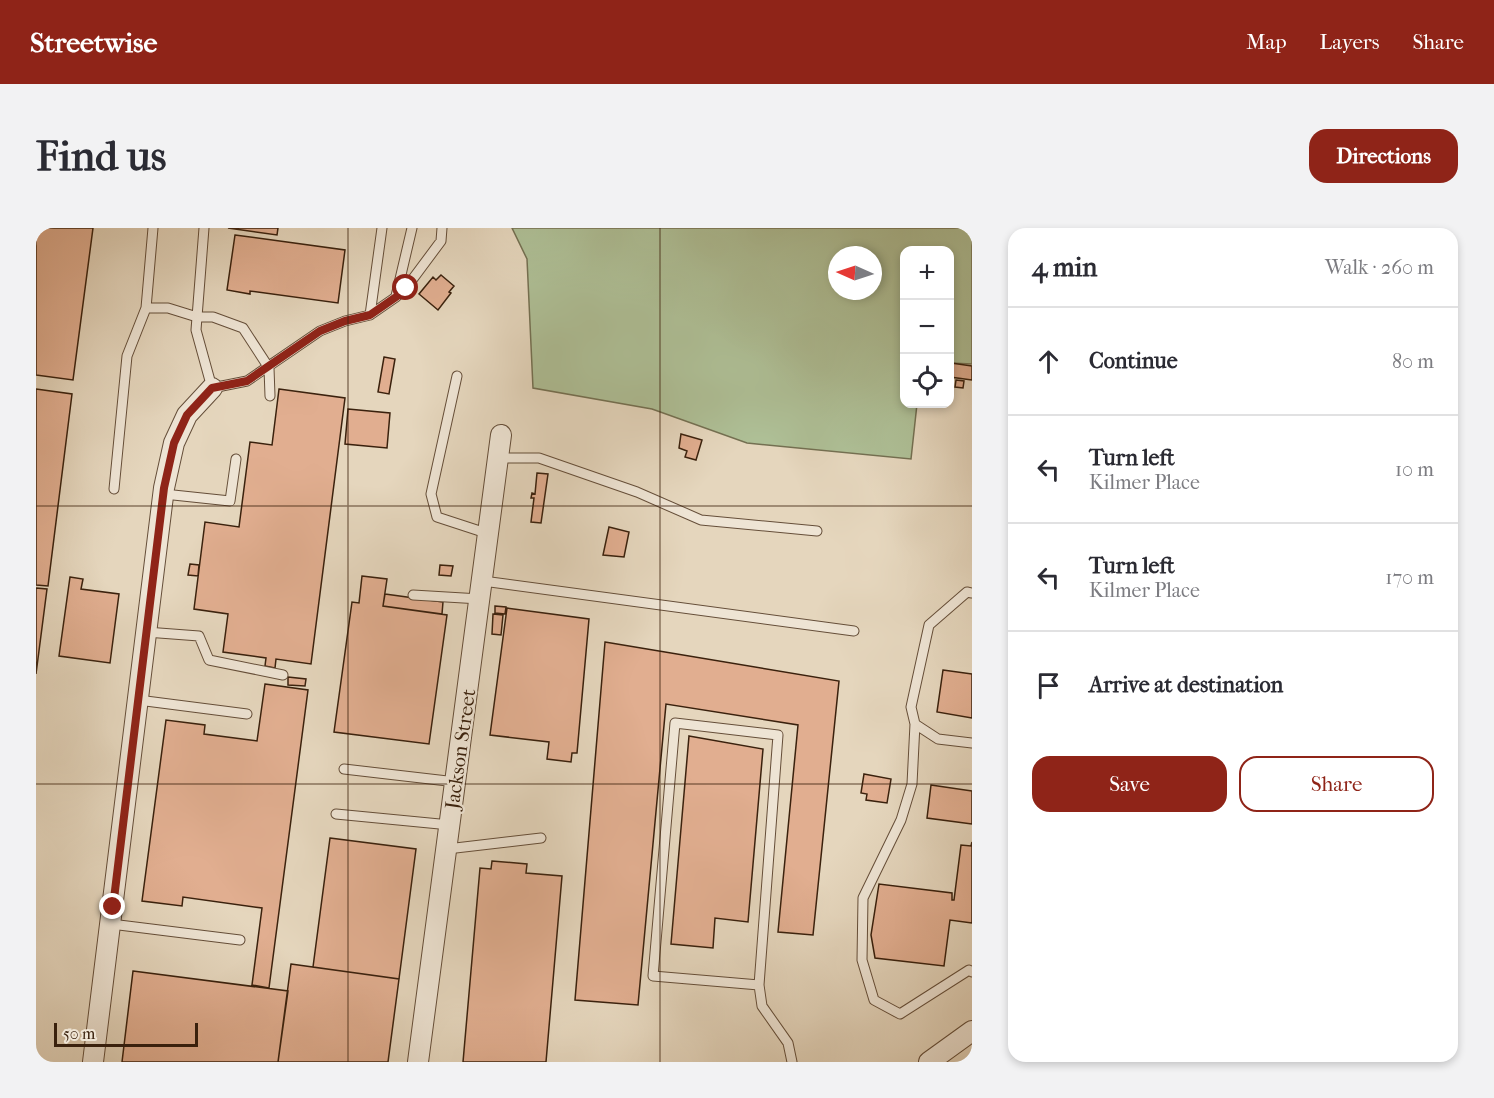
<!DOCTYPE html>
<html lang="en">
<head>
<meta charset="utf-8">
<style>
	body { margin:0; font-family:"IM FELL French Canon",serif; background:#f2f2f3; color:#2b2b33 }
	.controls { position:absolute; right:18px; top:18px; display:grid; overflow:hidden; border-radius:12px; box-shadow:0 3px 9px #0003 }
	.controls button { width:54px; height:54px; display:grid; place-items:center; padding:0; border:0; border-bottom:2px solid #e1e1e2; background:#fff; color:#2b2b33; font:30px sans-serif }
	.compass { position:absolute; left:792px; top:18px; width:54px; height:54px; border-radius:50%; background:#fff; box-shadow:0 3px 9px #0003; rotate:273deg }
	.scale { position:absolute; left:18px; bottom:15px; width:144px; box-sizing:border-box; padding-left:6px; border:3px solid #3a210d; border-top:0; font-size:16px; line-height:21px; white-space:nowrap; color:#3a210d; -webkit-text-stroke:4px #eee4d4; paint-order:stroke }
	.stop { position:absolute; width:18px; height:18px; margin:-14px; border:4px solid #8f2418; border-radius:50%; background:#fff }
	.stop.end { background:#8f2418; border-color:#fff; box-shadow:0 2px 6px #0008 }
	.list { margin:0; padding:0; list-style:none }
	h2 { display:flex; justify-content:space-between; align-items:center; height:78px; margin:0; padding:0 24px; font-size:26px }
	h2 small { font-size:20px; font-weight:400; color:#7c7c81 }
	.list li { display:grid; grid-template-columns:39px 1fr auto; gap:18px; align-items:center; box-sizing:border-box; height:108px; padding:0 24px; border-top:2px solid #e1e1e2 }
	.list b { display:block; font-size:22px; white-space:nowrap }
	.list p { margin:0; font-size:20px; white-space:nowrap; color:#7c7c81 }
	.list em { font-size:20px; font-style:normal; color:#7c7c81 }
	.actions { display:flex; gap:12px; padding:18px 24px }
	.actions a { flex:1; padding:14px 0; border:2px solid #8f2418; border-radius:18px; text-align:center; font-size:21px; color:#8f2418 }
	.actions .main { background:#8f2418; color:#fff }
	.icon { flex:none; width:33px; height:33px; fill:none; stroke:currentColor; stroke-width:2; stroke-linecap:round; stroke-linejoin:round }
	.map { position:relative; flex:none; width:936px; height:834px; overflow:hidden; border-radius:18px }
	header { display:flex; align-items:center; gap:36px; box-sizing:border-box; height:84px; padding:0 30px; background:#8f2418; color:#fff }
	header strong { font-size:28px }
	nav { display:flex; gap:33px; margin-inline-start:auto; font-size:21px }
	.intro { display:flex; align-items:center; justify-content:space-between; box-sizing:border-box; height:144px; padding:0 36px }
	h1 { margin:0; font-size:42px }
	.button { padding:15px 27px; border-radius:18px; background:#8f2418; color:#fff; font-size:21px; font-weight:700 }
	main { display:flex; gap:36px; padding:0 36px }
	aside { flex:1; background:#fff; border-radius:18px; box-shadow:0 3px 9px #0003 }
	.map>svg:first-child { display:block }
</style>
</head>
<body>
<header>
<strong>Streetwise</strong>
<nav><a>Map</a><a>Layers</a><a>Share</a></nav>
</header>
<div class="intro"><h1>Find us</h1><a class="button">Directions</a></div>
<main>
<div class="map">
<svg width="936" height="834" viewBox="0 0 936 834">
	<rect width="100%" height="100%" fill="#e5d6bd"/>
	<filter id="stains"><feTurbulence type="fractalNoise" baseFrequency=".00333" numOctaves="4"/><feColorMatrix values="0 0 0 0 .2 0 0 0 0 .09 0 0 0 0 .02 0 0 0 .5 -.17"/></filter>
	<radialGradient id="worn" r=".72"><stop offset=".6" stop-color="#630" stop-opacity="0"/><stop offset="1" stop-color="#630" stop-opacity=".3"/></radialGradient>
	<path fill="#aebf96" stroke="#747052" stroke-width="1.5" fill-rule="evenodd" d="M476,0H936V136L914,135V22H868V176H881L875,231L711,215L616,181L497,160L491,31ZM801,27H837V63H801Z"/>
	<path fill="#e1ae90" stroke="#3a210d" stroke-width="1.5" d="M0,0H57L37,152L0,147Z
		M192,0H242L241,7Z
		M199,7L309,22L302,75L214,63V66L191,62Z
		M405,47L418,58L413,64L415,65L402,82L383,66L397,49L400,52Z
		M348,129L359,131L353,166L342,164Z
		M915,135L936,138V152L914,149Z
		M920,152L928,153L927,160L919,159Z
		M0,161L36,166L12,358L0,357Z
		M243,161L309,170L275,436L240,431L239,440L229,438L230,430L187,424L192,386L158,381L169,294L203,299L214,214L236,217Z
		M312,181L354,185L351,220L309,216Z
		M645,206L666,212L660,232L649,229L651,223L643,220Z
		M501,245L512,246L505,295L495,294L498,270H495L496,265L499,266Z
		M573,299L593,304L588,329L567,327Z
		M154,336L163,337L162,348L152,347Z
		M404,337L417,338L415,348L403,347Z
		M326,348L351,351L347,378L411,387L393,516L298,504L316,374L323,375Z
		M34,349L47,351L45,361L83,366L74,435L23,428Z
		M0,360L11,361L0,446Z
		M349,366L407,374L406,386L347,378Z
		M459,378L470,379L469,386L459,385Z
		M471,380L553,391L541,525H536L535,534L511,531L513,514L454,507Z
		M457,386L467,387L465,407L456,406Z
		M569,414L803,453L777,707L742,704L762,497L630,476L602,777L539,772Z
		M907,442L936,446V490L901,484Z
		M252,449L270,451L269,458L252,457Z
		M229,456L272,462L233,760L216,757L226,680L147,669L146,678L106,673L130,492L169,497L168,506L221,513Z
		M653,508L727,521L712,694L679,690L677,720L635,716Z
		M828,546L855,551L851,575L830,572L831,566L825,565Z
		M895,557L936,563V596L891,590Z
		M294,610L380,621L363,751L277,739Z
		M936,614V695L914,692L908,738L839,730L835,707L843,656L916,665V672H918L925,617L935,618Z
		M456,633L491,636L490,645L526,648L510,834H427L444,640L455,641Z
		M255,736L363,751L352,834H242Z
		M97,743L252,763L242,834H86Z"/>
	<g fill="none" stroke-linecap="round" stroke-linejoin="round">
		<defs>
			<path id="lane" d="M168,0L160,102L176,160L211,153L284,103L309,93L334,87L360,69L370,60L405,13L406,0
				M360,68L376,0
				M110,80H132L161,89H177L207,100L233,140L234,168
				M334,87L346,0
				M421,148L395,266L401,289L453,306
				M462,230H503L601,264L665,292L781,303
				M78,261L91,128L110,80L117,0
				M128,266L194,273L200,231
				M447,353L818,403
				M936,365L931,364L893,397L875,479L879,496L902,511L936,515
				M377,367L444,371
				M110,404L163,408L173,432L247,447
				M102,472L211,486
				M879,496L876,556L865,592L827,670L826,732L838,772L864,786L933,742L936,744
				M308,541L420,554
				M300,586L414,597
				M411,621L505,610
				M75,696L204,712
				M723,757L617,748L639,495L742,507L723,757L726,778L752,815L756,834"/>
			<path id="street" d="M57,834L128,260L138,215L151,187L176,160
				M382,834L465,207
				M893,834L936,803"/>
		</defs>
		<use href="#lane" stroke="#654e39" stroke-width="11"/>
		<use href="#street" stroke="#654e39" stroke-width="22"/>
		<use href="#lane" stroke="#eee4d4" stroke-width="9"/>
		<use href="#street" stroke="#eee4d4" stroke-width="20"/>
	</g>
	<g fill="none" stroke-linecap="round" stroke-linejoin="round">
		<path stroke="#8f2418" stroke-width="8" d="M77,679L128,260L138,215L151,187L176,160L211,153L284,103L309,93L334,87L360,69L370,60"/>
	</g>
	<path fill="none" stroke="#3a210d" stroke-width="1.5" stroke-opacity="0.55" d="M312,0V834M624,0V834M0,278H936M0,556H936"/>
	<g text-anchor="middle" stroke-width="4.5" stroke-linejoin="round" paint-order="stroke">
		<g font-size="20" fill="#3a210d" stroke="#eee4d4">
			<text transform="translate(424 521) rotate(-82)" y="7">Jackson Street</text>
		</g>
	</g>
	<rect width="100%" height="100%" filter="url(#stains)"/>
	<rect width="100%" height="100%" fill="url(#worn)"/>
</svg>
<div class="controls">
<button>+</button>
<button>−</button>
<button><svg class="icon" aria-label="locate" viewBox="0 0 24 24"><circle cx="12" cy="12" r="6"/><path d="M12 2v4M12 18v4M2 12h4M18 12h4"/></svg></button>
</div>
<svg class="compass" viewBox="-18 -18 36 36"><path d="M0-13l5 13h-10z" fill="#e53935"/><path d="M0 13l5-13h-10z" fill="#7c7c81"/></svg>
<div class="scale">50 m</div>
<div class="stop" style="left:370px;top:60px"></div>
<div class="stop end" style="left:77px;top:679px"></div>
</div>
<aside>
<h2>4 min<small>Walk · 260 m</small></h2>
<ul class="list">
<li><svg class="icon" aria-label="ahead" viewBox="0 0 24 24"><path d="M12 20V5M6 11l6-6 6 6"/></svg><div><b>Continue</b></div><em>80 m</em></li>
<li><svg class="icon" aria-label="left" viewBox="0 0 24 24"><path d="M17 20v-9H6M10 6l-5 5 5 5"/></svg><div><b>Turn left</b><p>Kilmer Place</p></div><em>10 m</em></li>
<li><svg class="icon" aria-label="left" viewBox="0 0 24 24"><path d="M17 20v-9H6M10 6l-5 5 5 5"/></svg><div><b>Turn left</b><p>Kilmer Place</p></div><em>170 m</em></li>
<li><svg class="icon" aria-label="arrive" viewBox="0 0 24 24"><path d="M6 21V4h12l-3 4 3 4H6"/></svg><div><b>Arrive at destination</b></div></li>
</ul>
<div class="actions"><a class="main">Save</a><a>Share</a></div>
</aside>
</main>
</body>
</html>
